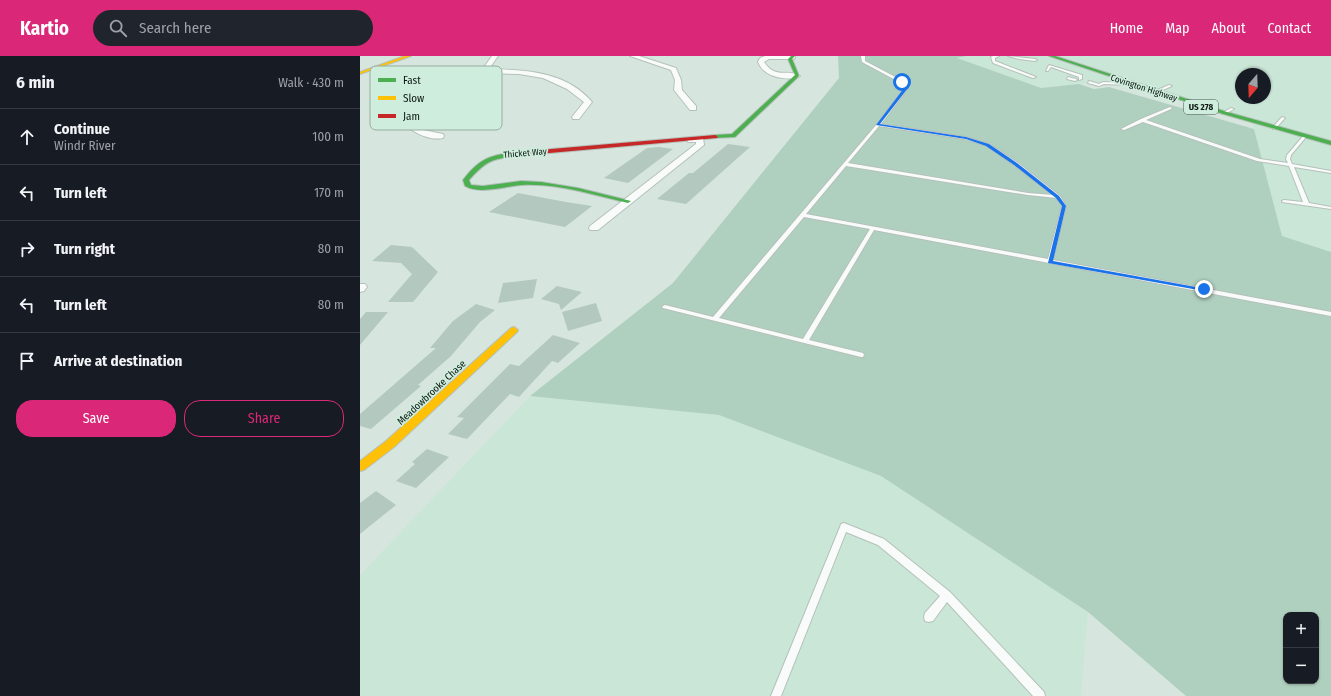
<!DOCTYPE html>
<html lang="en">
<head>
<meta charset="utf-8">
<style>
	body { margin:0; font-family:"Fira Sans Condensed",sans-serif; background:#20242c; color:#f1f3f6 }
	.controls { position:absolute; right:12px; bottom:12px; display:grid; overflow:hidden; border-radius:8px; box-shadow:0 1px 3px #0004 }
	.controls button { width:36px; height:36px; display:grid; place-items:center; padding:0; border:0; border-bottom:1px solid #363941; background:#171b24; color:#f1f3f6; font:20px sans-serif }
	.compass { position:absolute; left:875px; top:12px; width:36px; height:36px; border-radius:50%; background:#171b24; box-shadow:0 1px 3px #0004; rotate:199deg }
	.stop { position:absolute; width:12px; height:12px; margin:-9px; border:3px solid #1a73e8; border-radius:50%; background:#fff }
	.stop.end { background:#1a73e8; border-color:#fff; box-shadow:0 1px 4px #0008 }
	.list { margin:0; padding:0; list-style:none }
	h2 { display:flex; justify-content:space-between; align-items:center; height:52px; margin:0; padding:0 16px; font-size:17px }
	h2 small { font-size:13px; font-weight:400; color:#9ea1a6 }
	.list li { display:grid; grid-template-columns:26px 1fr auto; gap:12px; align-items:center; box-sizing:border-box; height:56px; padding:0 16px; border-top:1px solid #363941 }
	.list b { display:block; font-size:15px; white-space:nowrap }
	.list p { margin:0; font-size:13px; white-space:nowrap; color:#9ea1a6 }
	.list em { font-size:13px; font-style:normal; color:#9ea1a6 }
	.actions { display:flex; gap:8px; padding:12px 16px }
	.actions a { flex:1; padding:9px 0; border:1px solid #db2777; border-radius:16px; text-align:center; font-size:14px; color:#db2777 }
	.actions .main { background:#db2777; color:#fff }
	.icon { flex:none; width:22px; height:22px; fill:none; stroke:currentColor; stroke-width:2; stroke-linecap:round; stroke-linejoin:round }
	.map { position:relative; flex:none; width:971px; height:640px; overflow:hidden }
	header { display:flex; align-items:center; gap:24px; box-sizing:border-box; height:56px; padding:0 20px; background:#db2777; color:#fff }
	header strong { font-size:19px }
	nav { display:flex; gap:22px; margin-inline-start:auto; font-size:14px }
	.search { width:280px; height:36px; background:#20242c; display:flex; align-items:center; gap:10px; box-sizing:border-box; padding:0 14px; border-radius:22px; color:#9ea1a6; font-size:15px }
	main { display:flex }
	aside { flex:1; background:#171b24 }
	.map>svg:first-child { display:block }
</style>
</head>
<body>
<header>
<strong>Kartio</strong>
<div class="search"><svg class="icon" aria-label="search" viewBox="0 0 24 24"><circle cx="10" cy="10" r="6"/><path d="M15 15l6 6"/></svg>Search here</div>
<nav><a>Home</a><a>Map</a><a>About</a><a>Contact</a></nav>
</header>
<main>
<aside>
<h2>6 min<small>Walk · 430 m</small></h2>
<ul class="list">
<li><svg class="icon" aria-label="ahead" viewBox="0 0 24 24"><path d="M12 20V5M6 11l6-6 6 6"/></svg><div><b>Continue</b><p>Windr River</p></div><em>100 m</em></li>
<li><svg class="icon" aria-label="left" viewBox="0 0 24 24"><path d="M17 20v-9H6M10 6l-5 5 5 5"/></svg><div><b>Turn left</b></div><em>170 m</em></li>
<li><svg class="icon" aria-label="right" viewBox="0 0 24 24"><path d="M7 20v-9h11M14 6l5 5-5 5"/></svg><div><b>Turn right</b></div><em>80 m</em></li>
<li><svg class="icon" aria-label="left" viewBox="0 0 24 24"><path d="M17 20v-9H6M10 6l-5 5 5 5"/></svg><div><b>Turn left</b></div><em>80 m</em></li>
<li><svg class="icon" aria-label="arrive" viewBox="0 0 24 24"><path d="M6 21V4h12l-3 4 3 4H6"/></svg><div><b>Arrive at destination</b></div></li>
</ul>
<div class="actions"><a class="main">Save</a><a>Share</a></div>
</aside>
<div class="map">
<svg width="971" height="640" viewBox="0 0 971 640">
	<rect width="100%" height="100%" fill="#d6e6de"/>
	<path fill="#cae6d7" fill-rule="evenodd" d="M606,0H971V196L922,180L892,65L766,23L681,32L597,2ZM881,18H905V42H881Z
		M170,340L359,359L521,420L728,556L721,640H0V519Z"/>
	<path fill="#b0d0bf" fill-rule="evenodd" d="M478,0H606L597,2L681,32L719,28L734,33L749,31L894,73L922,180L971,196V640H826L728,556L521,420L359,359L170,340L313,227L479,22ZM926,559H956V625H926Z"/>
	<path fill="#b3c8be" d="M368,88L390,91L326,148L297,143L329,117H333Z
		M299,91L313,93L268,127L244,122L287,92Z
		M158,137L206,146L232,150L205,171L129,156Z
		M31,189L52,191L78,216L53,246H28L52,218L41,207L12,205Z
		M177,223L173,242L138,247L143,227Z
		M197,230L222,236L201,254L199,248L181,243Z
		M236,247L242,265L208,275L202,256Z
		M116,248L135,254L120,266L91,300L58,329L61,330L11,373L0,370V358L76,292H70L93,265Z
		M6,256H28L0,289V263Z
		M193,279L220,287L198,307L192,305L159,341L150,338L107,383L88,378L104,362L97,361L150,308L159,310Z
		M67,393L89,401L56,432L36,425L55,408L52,406Z
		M16,435L36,449L0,478V447Z"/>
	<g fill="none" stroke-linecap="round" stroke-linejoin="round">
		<defs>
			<path id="lane" d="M501,0H505V5L543,25L548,32L521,68L606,81L629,88L658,107L700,140L706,150L693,204L971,256V260L514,174L449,284L503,297L504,299L503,301H501L303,252L302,251L303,250L305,249L353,261L517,68L544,32L541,27L502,6ZM519,70L605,83L627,90L654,109L693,139L668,137L488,107ZM486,110L668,139L697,142L702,150L688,203L446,158ZM444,161L510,173L443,283L359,262Z
				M633,0H639L635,2V5L676,21L673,22L633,7L631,1Z
				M648,0L675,3L677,4L675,5L659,3Z
				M689,9L722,19V23L719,24V21L691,11L688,15H686Z
				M708,21L716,23L717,24L715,25L707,23Z
				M729,25L739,28L743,26L771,27L773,28L771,29L744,28L739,30L728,27Z
				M809,29L812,30L796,37L793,36Z
				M810,51L812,52L811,53L786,64L900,103L928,107L926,103L927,99L944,79H946V81L931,99L930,103L932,108L971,115V117L934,111L949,147L971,151V153L922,146V145L924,144L943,146L929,110L897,105L783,66L764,74L761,73L781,63Z
				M871,52L874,53L865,58L862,57Z
				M922,61L925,62L915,73H913V71Z
				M484,467L524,483L590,536L684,636L685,640H673L587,546L573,565L569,566L565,565L564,561L565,557L580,540L518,489L486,476L421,640H411L480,471L481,468Z"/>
			<path id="street" d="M132,0H138L129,13C165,14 206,15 232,46L219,63H213L212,61L224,46L207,33L183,22L159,18L125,17L52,42L39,54L43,59L63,74L83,78L84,80L83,82C64,86 41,69 31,54L46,38L122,14Z
				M270,0H279L316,12L321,24L322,34L336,50V54H330L314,34L315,24L311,14Z
				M405,0H435V2L433,3H409L404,6C416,24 428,12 440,20C433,25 413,22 406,16C402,14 400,10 398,6L400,2Z
				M328,82H343L344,89L238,174H230L229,172L230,170L336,88V86H328L327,84Z
				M0,228H5L7,231L4,235L0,236Z"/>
			<path id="fast" d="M431,0H435L432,3L439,20L375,81L353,82L352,81L355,79L372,78L435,19L428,3Z
				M689,0H695L867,56L971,85V89L863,58Z
				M156,96L159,98L158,99C132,104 128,103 109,124L111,129L123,130L161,125L181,126L218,132L271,145L268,147C234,139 197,127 162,129C146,130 119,139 105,130L103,124C119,103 130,99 156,96Z"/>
			<path id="slow" d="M45,0H51L0,18V16Z
				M154,271L158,274L157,276L34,391L4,414L0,415V405L26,385L151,272Z"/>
			<path id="jam" d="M355,79L358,81L357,82L156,100L153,98L156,96Z"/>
		</defs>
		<use href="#lane" stroke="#b4c1ba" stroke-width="2"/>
		<use href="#street" stroke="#b4c1ba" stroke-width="2"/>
		<use href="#fast" stroke="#b4c1ba" stroke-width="2"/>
		<use href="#slow" stroke="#b4c1ba" stroke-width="2"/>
		<use href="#jam" stroke="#b4c1ba" stroke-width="2"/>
		<use href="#lane" fill="#f9fbfa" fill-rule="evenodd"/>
		<use href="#street" fill="#f9fbfa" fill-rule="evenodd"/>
		<use href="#fast" fill="#4caf50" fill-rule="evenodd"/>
		<use href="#slow" fill="#ffc107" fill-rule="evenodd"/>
		<use href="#jam" fill="#c62828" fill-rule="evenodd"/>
	</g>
	<path fill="#1a73e8" d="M541,26H543L548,32L520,68L606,81L629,88L657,107L699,140L706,150L693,205L847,233L844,235L688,207L702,150L696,142L654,109L626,90L606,83L516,69L544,32Z"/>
	<g text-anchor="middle" stroke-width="3.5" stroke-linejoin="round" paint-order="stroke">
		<g font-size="9" fill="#0e1813" stroke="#cfeddd">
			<text transform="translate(784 32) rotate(18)" y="3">Covington Highway</text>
			<text transform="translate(165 97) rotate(-5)" y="3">Thicket Way</text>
		</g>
		<rect fill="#cfeddd" stroke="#485850" stroke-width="1" x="824" y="44" width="34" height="14" rx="3"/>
		<g font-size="9" font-weight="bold" fill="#0e1813">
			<text x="841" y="54">US 278</text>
		</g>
		<g font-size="10" fill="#0e1813" stroke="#cfeddd">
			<text transform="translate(71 336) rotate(-43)" y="4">Meadowbrooke Chase</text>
		</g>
	</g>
	<rect x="10" y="10" width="132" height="64" rx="6" fill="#cfeddd" stroke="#95ada0" stroke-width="1"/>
	<rect x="18" y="22" width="18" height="4" fill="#4caf50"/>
	<rect x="18" y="40" width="18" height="4" fill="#ffc107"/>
	<rect x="18" y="58" width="18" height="4" fill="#c62828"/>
	<g font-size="11" fill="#0e1813">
		<text x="43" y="28">Fast</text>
		<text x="43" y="46">Slow</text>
		<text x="43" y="64">Jam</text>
	</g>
</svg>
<div class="controls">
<button>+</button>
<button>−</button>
</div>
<svg class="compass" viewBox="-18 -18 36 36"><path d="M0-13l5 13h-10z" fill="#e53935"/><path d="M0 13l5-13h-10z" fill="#9ea1a6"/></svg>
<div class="stop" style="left:542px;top:26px"></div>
<div class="stop end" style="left:844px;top:233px"></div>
</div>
</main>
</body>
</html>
